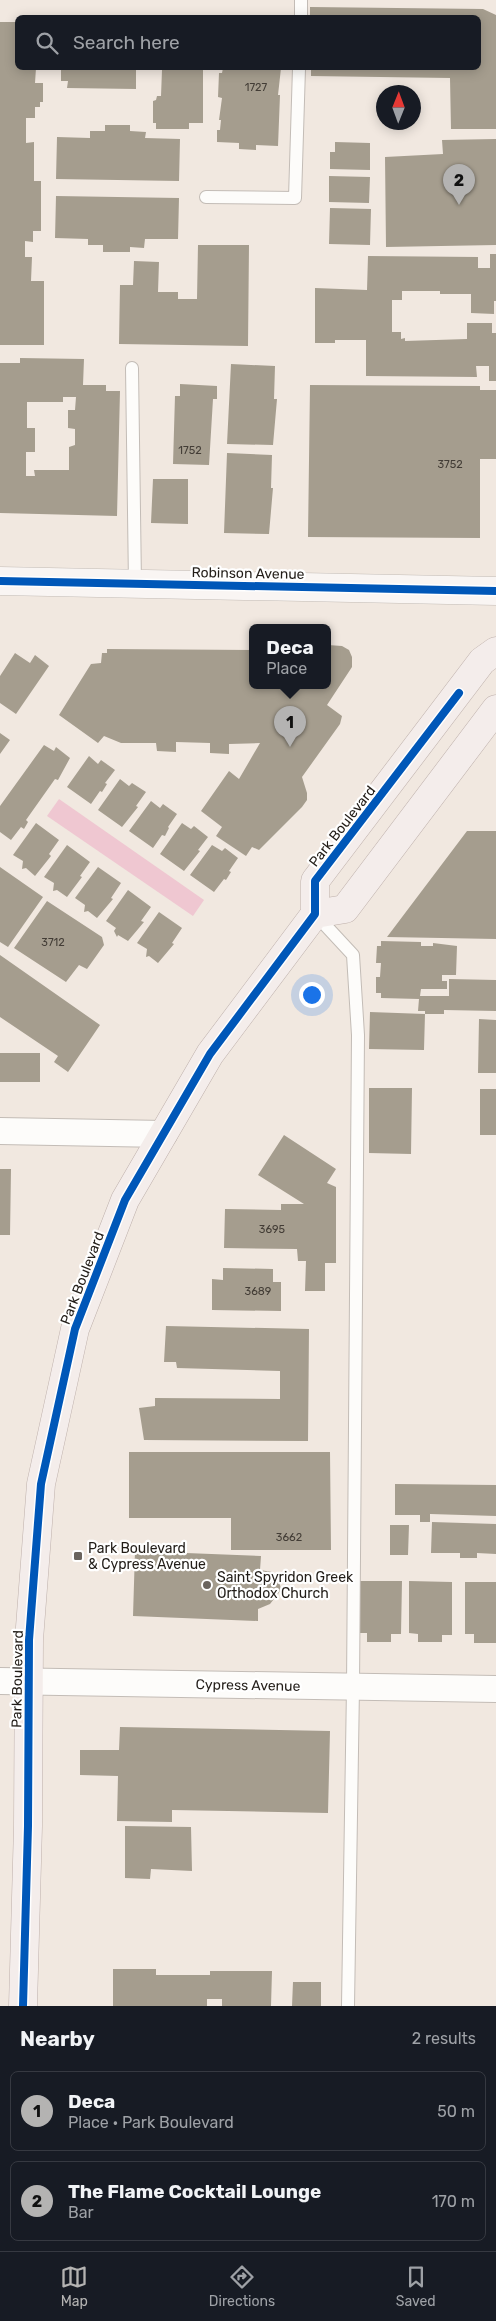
<!DOCTYPE html>
<html lang="en">
<head>
<meta charset="utf-8">
<style>
	body { margin:0; font-family:Rubik,sans-serif; background:#242831; color:#f1f3f6 }
	.compass { position:absolute; left:376px; top:85px; width:45px; height:45px; border-radius:50%; background:#171b24; box-shadow:0 2px 12px #0003; rotate:1deg }
	.you { position:absolute; left:311px; top:994px; width:18px; height:18px; margin:-12px; border:4px solid #fff; border-radius:50%; background:#1a73e8; box-shadow:0 0 0 8px #1a73e833 }
	.badge { display:grid; place-items:center; width:32px; height:32px; border-radius:50%; background:#b4b3b2; color:#111; font-size:16px; font-weight:700 }
	.pin { position:absolute; translate:-50% -41px; filter:drop-shadow(0 1px 2px #0008) }
	.pin::after { content:''; position:absolute; top:26px; width:18px; height:15px; background:inherit; clip-path:polygon(0 0,100% 0,50% 100%) }
	.popup { position:absolute; left:249px; top:624px; width:82px; height:65px; box-sizing:border-box; display:grid; place-content:center; border-radius:8px; background:#171b24; filter:drop-shadow(0 1px 4px #0005); font-size:16px; white-space:nowrap; color:#9ea1a6 }
	.popup b { font-size:19px; color:#f1f3f6 }
	.popup::after { content:''; position:absolute; left:50%; top:100%; margin-left:-10px; border:10px solid transparent; border-top-color:#171b24 }
	.list { margin:0; padding:0; list-style:none }
	h2 { display:flex; justify-content:space-between; align-items:center; height:65px; margin:0; padding:0 20px; font-size:21px }
	h2 small { font-size:16px; font-weight:400; color:#9ea1a6 }
	.list li { display:grid; grid-template-columns:32px 1fr auto; gap:15px; align-items:center; box-sizing:border-box; height:80px; margin:0 10px 10px; padding:0 10px; border:1px solid #363941; border-radius:8px }
	.list b { display:block; font-size:19px; white-space:nowrap }
	.list p { margin:0; font-size:16px; white-space:nowrap; color:#9ea1a6 }
	.list em { font-size:16px; font-style:normal; color:#9ea1a6 }
	.icon { flex:none; width:28px; height:28px; fill:none; stroke:currentColor; stroke-width:2; stroke-linecap:round; stroke-linejoin:round }
	.map { position:relative; flex:none; width:496px; height:2006px; overflow:hidden }
	.search { position:absolute; background:#171b24; box-shadow:0 2px 12px #0003; left:15px; right:15px; top:15px; height:55px; display:flex; align-items:center; gap:12px; box-sizing:border-box; padding:0 18px; border-radius:8px; color:#9ea1a6; font-size:19px }
	.sheet { height:245px; background:#171b24 }
	nav { display:flex; justify-content:space-around; align-items:center; box-sizing:border-box; height:70px; border-top:1px solid #363941; background:#171b24; font-size:14px; color:#9ea1a6 }
	nav a { display:grid; justify-items:center; gap:2px }
	nav .on { color:#b4b3b2 }
	.map>svg:first-child { display:block }
</style>
</head>
<body>
<div class="map">
<svg width="496" height="2006" viewBox="0 0 496 2006">
	<rect width="100%" height="100%" fill="#f1e8e0"/>
	<path fill="#efc7d1" d="M59,799L204,900L193,916L47,816Z"/>
	<path fill="#a59d8e" fill-rule="evenodd" d="M310,7L483,9L496,15V129H451L450,78L311,76V68H478V18H310Z
		M0,22H18V68H36L35,83H43V102H40V107H35V118H26V143L34,142V181H41V231H33V242L25,241V257H32L31,281H44V345H0Z
		M61,68H203V123H189V129H156V123H153V101L156,100L157,96H161L162,70H136V89L67,88L68,81H61Z
		M223,68H281L278,95H280L278,146L256,145V150L239,149V143L217,142V130H220L221,120H219L222,98L218,97L219,73H222Z
		M105,125H130V131L146,132L145,138L180,139L179,181L56,179L57,137L90,138V131H105Z
		M496,139V245L386,247L385,157L443,154L442,140Z
		M335,142L370,143V170L330,169V152H335Z
		M329,176L370,177L369,203L329,202Z
		M56,196L179,198L178,239H145L144,248L130,247V252H103V245H88V239L55,238Z
		M330,208L371,209L370,245L329,244Z
		M198,245H249L248,346L119,344L120,285H133L134,261L159,262L158,292H178V299H197Z
		M490,254H496V301H494V314L471,313V294H440V291H402V300H392V332H401V339L405,338V341L467,339V323H492V333H496V381H489V366H476L477,377L366,376V340H335V343H315V288L367,290L368,256L478,257V268H490Z
		M20,358L84,359L83,385H106V391H120L117,516L0,513V363H20ZM63,397H76L75,410H68V428L75,429V445L69,447V470H34L35,476H26V452H35V428H27V402H63Z
		M231,364L275,366L274,399H277L273,445L227,444Z
		M180,384L217,386V399H213L209,465L173,464L175,396H180Z
		M310,385L480,386V390H496V459H480V538L308,537Z
		M227,453L272,455L271,488H273L269,534L224,533Z
		M153,479H188V524L151,523Z
		M328,645L342,646L349,650L352,657V667L327,705L342,716L340,724L302,777L307,793V800L302,807L259,850L252,847L246,856L216,836L222,827L201,811L229,771L239,779L260,743L229,744V754L210,753V743L176,742V752L157,751L156,743H121L104,736L98,743L59,715L91,664L101,663L102,653H107V649L252,650V686H328Z
		M15,653L30,663L35,655L49,666L16,714L0,703V676Z
		M0,733L10,740L0,754Z
		M44,745L54,751L56,747L70,758L58,780L55,779L26,820L28,822L24,829L21,827L11,840L0,832V806Z
		M89,756L98,764L101,760L115,770L105,783L107,784L102,792L100,791L91,804L67,787Z
		M120,779L129,786L132,783L146,792L136,806L138,807L122,827L98,810Z
		M151,801L160,808L163,804L177,814L168,827L169,828L165,836L162,835L153,848L129,831Z
		M36,823L59,840L49,854L51,856L35,876L26,868L22,869L23,861L13,855Z
		M182,823L191,829L194,826L208,837L198,850L200,851L184,871L160,854Z
		M467,831H496V939L387,937Z
		M67,845L90,862L80,876L82,877L67,897L57,890L53,891L54,883L44,877Z
		M212,845L222,851L225,848L238,858L229,871L231,872L226,880L224,879L214,892L190,875Z
		M0,867L43,897L8,947L0,942Z
		M98,867L121,883L111,898L113,899L97,918L88,911L84,912L85,905L75,898Z
		M128,890L151,907L141,921L144,922L128,941L118,935L117,937L114,931L116,928L106,921Z
		M47,901L102,937L104,945L87,969L79,965L66,982L14,948Z
		M159,912L182,928L172,943L174,944L158,963L149,956L146,957L147,949L137,943Z
		M381,941L421,942V946H433V943L457,946L456,975H442V981H447V989H421L420,996H449V979L496,980V1011L444,1010V1014H425V1011H418L419,999L381,998V993H376V977H380L381,963H376L377,946H381Z
		M0,955L100,1025L68,1072L54,1062L58,1056L0,1017Z
		M370,1012L425,1014L424,1050L369,1049Z
		M479,1019L496,1020V1073H478Z
		M0,1053H40V1082H0Z
		M369,1088H412L411,1154L369,1153Z
		M480,1089H496V1135H480Z
		M284,1135L336,1169L327,1183L336,1187V1263H325V1291H305L306,1261H298L297,1249L224,1248L225,1209L281,1210V1204H304L258,1175Z
		M0,1169H11L10,1235H0Z
		M223,1268L273,1269V1282H281V1311L212,1310V1279L223,1280Z
		M166,1326L309,1329L308,1441L144,1440L139,1408L155,1406V1398L280,1399V1371L177,1368L176,1362H164Z
		M129,1452H330L331,1550H231V1518H129Z
		M395,1484L496,1485V1516L430,1514V1522H420V1515H395Z
		M432,1522L496,1524V1554L477,1553V1558H460V1553H431Z
		M390,1525H409L408,1555H390Z
		M135,1551L261,1556L260,1570L272,1572L279,1580L281,1590L270,1604L258,1609V1621L133,1616Z
		M358,1581H402L401,1634H391V1642H367V1633H358Z
		M409,1581L452,1582V1635H442V1642H418V1634L409,1633Z
		M465,1582H496V1643H474V1634H465Z
		M120,1727L330,1731L328,1813L172,1810V1822L117,1821L118,1776L80,1775V1750H119Z
		M125,1826L191,1827L192,1871L151,1869L150,1879L125,1878Z
		M113,1969H156V1975H210V1971H272L271,2006H222V1999H207V2006H113Z
		M293,1982H321V2006H292Z"/>
	<g fill="none" stroke-linecap="round" stroke-linejoin="round">
		<defs>
			<path id="lane" d="M301,18V0
				M206,197L295,198L299,68
				M132,368L135,584
				M315,914L353,955L358,1035L353,1687L348,2006"/>
			<path id="street" d="M0,1131L164,1134
				M0,1681L496,1689"/>
			<path id="secondary" d="M0,581L496,591"/>
			<path id="primary" d="M315,914L345,909L496,709
				M23,2006L28,1826L29,1640L41,1484L75,1329L125,1200L210,1054L315,914V881L482,661L496,651"/>
		</defs>
		<use href="#lane" stroke="#c3bcb6" stroke-width="14"/>
		<use href="#street" stroke="#c3bcb6" stroke-width="28"/>
		<use href="#secondary" stroke="#c3bcb6" stroke-width="29"/>
		<use href="#primary" stroke="#beb0ab" stroke-width="29"/>
		<use href="#lane" stroke="#fdfcfa" stroke-width="12"/>
		<use href="#street" stroke="#fdfcfa" stroke-width="26"/>
		<use href="#secondary" stroke="#f9f5f3" stroke-width="28"/>
		<use href="#primary" stroke="#f4edeb" stroke-width="28"/>
		<defs>
			<path id="cycleway" d="M0,581L496,591
				M23,2006L28,1826L29,1640L41,1484L75,1329L125,1200L210,1054L315,914V881L459,693"/>
		</defs>
		<use href="#cycleway" stroke="#fff" stroke-width="11"/>
		<use href="#cycleway" stroke="#0057b8" stroke-width="8"/>
	</g>
	<g fill="#6a645e" stroke="#fff" stroke-width="2">
		<rect x="73" y="1551" width="10" height="10" rx="2.5"/>
		<circle cx="207" cy="1585" r="5"/>
	</g>
	<g text-anchor="middle" stroke-width="4.5" stroke-linejoin="round" paint-order="stroke">
		<g font-size="11" fill="#433d36">
			<text x="256" y="91">1727</text>
			<text x="190" y="454">1752</text>
			<text x="450" y="468">3752</text>
			<text x="53" y="946">3712</text>
			<text x="272" y="1233">3695</text>
			<text x="258" y="1295">3689</text>
			<text x="289" y="1541">3662</text>
		</g>
		<g font-size="14" fill="#221d18" stroke="#fff">
			<text transform="translate(248 573) rotate(1)" y="5">Robinson Avenue</text>
			<text transform="translate(342 826) rotate(-52)" y="5">Park Boulevard</text>
			<text transform="translate(82 1278) rotate(-69)" y="5">Park Boulevard</text>
			<text transform="translate(17 1679) rotate(-89)" y="5">Park Boulevard</text>
			<text transform="translate(248 1685) rotate(1)" y="5">Cypress Avenue</text>
		</g>
		<g font-size="14" fill="#221d18" stroke="#fff" text-anchor="start">
			<text x="88" y="1553">Park Boulevard<tspan x="88" dy="16">&amp; Cypress Avenue</tspan></text>
			<text x="217" y="1582">Saint Spyridon Greek<tspan x="217" dy="16">Orthodox Church</tspan></text>
		</g>
	</g>
</svg>
<svg class="compass" viewBox="-18 -18 36 36"><path d="M0-13l5 13h-10z" fill="#e53935"/><path d="M0 13l5-13h-10z" fill="#9ea1a6"/></svg>
<div class="you"></div>
<div class="pin badge" style="left:290px;top:747px">1</div>
<div class="popup"><b>Deca</b>Place</div>
<div class="pin badge" style="left:459px;top:205px">2</div>
<div class="search"><svg class="icon" aria-label="search" viewBox="0 0 24 24"><circle cx="10" cy="10" r="6"/><path d="M15 15l6 6"/></svg>Search here</div>
</div>
<section class="sheet">
<h2>Nearby<small>2 results</small></h2>
<ul class="list">
<li><span class="badge">1</span><div><b>Deca</b><p>Place · Park Boulevard</p></div><em>50 m</em></li>
<li><span class="badge">2</span><div><b>The Flame Cocktail Lounge</b><p>Bar</p></div><em>170 m</em></li>
</ul>
</section>
<nav>
<a class="on"><svg class="icon" aria-label="map" viewBox="0 0 24 24"><path d="M3 6l6-2 6 2 6-2v14l-6 2-6-2-6 2zM9 4v14M15 6v14"/></svg>Map</a>
<a><svg class="icon" aria-label="directions" viewBox="0 0 24 24"><path d="M12 3l9 9-9 9-9-9zM9 14v-3h6M13 9l2 2-2 2"/></svg>Directions</a>
<a><svg class="icon" aria-label="saved" viewBox="0 0 24 24"><path d="M7 4h10v16l-5-4-5 4z"/></svg>Saved</a>
</nav>
</body>
</html>
